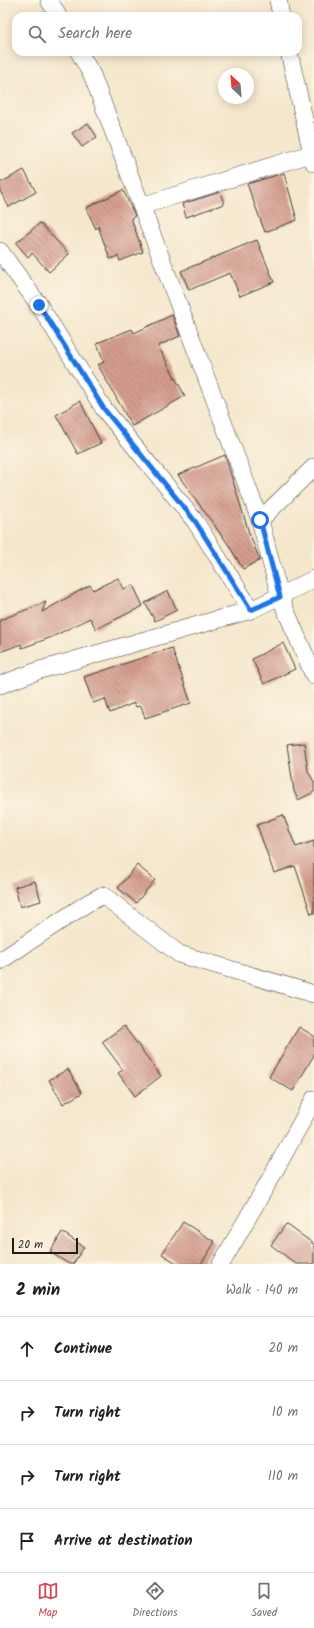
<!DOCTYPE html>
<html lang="en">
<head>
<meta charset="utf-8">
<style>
	body { margin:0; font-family:Kalam,sans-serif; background:#f6f6f6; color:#202124 }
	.compass { position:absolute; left:218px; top:68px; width:36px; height:36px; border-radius:50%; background:#fff; box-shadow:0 2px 10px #0003; rotate:334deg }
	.scale { position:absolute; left:12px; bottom:10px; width:66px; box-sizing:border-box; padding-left:4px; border:2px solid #1c1c1c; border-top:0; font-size:11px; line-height:14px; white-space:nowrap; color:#1c1c1c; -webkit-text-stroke:3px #fcf5e5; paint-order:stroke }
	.stop { position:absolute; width:12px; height:12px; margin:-9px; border:3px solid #1a73e8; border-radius:50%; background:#fff }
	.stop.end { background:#1a73e8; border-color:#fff; box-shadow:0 1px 4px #0008 }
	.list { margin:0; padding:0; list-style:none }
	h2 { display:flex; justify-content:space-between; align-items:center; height:52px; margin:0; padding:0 16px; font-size:17px }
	h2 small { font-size:13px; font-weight:400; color:#757577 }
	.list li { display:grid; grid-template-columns:26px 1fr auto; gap:12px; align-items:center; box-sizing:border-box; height:64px; padding:0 16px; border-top:1px solid #e0e0e0 }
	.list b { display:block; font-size:15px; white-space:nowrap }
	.list em { font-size:13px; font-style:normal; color:#757577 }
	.icon { flex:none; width:22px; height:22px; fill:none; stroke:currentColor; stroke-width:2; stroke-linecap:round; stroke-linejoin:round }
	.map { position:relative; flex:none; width:314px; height:1264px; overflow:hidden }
	.search { position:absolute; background:#fff; box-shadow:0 2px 10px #0003; left:12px; right:12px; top:12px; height:44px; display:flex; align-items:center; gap:10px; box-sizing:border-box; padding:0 14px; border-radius:12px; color:#757577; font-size:15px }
	.sheet { height:308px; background:#fff }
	nav { display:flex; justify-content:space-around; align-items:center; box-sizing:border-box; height:56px; border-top:1px solid #e0e0e0; background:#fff; font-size:11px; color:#757577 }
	nav a { display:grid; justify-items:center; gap:2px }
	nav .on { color:#d1495b }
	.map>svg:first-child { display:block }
</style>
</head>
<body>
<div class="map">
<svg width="314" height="1264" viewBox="0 0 314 1264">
	<defs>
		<pattern id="building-back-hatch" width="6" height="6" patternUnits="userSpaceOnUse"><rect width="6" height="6" fill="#d49c8d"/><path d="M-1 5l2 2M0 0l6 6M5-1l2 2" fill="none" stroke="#ab7e72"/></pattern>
	</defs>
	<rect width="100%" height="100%" fill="#fcf5e5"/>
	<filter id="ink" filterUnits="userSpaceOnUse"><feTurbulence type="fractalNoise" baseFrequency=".025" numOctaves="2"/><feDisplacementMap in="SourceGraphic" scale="8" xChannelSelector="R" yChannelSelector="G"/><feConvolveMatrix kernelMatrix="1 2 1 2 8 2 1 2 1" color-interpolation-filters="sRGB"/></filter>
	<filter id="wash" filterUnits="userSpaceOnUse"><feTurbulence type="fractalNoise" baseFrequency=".012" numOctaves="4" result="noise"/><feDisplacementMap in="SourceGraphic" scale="16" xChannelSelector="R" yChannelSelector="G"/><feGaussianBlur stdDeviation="0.9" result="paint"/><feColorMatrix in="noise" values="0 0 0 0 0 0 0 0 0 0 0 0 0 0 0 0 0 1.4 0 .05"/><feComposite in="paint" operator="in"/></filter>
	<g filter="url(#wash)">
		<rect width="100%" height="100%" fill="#f5e7cc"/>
		<g id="blocks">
			<path fill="url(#building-back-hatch)" d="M88,123L97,137L82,147L72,133Z
				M24,170L36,192L9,207L0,191V183Z
				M284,173L297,220L265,232L247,184Z
				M123,190L135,216L131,218L143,252L120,261L118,256L110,259L98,226L96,229L86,208Z
				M220,192L224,204L186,217L182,204Z
				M40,223L69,254L49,272L32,253L28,257L16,243Z
				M257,240L274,282L240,296L230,273L189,290L181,271Z
				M172,315L180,336L158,346L185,396L132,426L98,365L104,362L97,343L132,329L134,333Z
				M80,401L101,443L78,454L56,415Z
				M225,455L249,533L260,560L243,569L228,544L178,475Z
				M118,578L124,589L133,585L143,606L96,629L90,618L52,637L22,648L21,644L0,652V620L46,602L42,612L90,585L93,590Z
				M168,591L177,610L155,621L145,603Z
				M283,643L295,669L264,684L252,659Z
				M172,648L191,703L145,718L141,706L136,707L134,703L110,713L105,699L93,703L84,677Z
				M304,743L308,771L314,782V792L298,800L294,791L287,745Z
				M283,815L296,847L314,841V913L311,914L295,866L274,873L257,825Z
				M137,865L155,880L136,903L118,888Z
				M35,881L41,901L20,907L15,887Z
				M124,1026L161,1076L135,1096L118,1073L123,1070L102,1042Z
				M299,1027L314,1036V1055L293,1091L269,1077Z
				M68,1069L82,1093L63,1104L49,1080Z
				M183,1222L215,1242L201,1264H178L162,1254Z
				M286,1224L314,1244V1264H296L271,1245Z
				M62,1232L84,1247L73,1264H69L50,1252Z"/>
		</g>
	</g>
	<g filter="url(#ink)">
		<use href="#blocks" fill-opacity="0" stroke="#3d3a36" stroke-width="1"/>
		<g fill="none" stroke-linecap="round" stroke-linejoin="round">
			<defs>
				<path id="minor" d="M49,0L58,16
					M278,0L281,16
					M79,52L92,75L260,520L280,597L314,676
					M289,52L314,163
					M141,206L314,153
					M0,251L39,305L104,409L195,521L251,610
					M260,520L314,467
					M0,685L40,670L251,610L314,579
					M0,961L86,904L103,895L179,954L314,994
					M221,1264L273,1174L314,1099"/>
			</defs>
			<use href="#minor" stroke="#3d3a36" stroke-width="18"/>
			<use href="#minor" stroke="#fff" stroke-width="17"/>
		</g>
	</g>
	<g fill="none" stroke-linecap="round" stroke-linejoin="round" filter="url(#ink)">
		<path stroke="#1a73e8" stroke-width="5" d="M39,305L104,409L195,521L251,610L280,597L260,520"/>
	</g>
</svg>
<svg class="compass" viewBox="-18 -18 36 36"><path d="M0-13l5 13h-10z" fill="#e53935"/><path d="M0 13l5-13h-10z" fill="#757577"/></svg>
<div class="scale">20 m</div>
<div class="stop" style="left:260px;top:520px"></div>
<div class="stop end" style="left:39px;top:305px"></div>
<div class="search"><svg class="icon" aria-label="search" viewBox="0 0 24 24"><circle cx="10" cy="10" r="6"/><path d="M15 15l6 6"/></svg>Search here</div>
</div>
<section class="sheet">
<h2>2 min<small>Walk · 140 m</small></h2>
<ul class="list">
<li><svg class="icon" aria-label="ahead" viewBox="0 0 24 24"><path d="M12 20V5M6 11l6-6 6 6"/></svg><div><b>Continue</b></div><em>20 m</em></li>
<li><svg class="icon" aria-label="right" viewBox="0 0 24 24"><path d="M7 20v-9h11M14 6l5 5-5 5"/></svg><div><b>Turn right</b></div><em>10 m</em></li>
<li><svg class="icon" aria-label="right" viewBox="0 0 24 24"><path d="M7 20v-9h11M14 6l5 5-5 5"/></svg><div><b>Turn right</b></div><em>110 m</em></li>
<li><svg class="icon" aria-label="arrive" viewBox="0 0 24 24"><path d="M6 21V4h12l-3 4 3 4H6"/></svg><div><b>Arrive at destination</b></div></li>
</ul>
</section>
<nav>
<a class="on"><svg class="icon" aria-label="map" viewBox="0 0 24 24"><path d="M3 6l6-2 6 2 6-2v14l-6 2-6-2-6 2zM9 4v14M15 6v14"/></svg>Map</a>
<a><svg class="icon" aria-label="directions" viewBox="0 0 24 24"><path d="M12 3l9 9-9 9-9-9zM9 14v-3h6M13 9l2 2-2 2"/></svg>Directions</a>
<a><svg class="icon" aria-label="saved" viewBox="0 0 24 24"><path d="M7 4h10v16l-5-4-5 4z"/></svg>Saved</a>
</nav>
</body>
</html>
